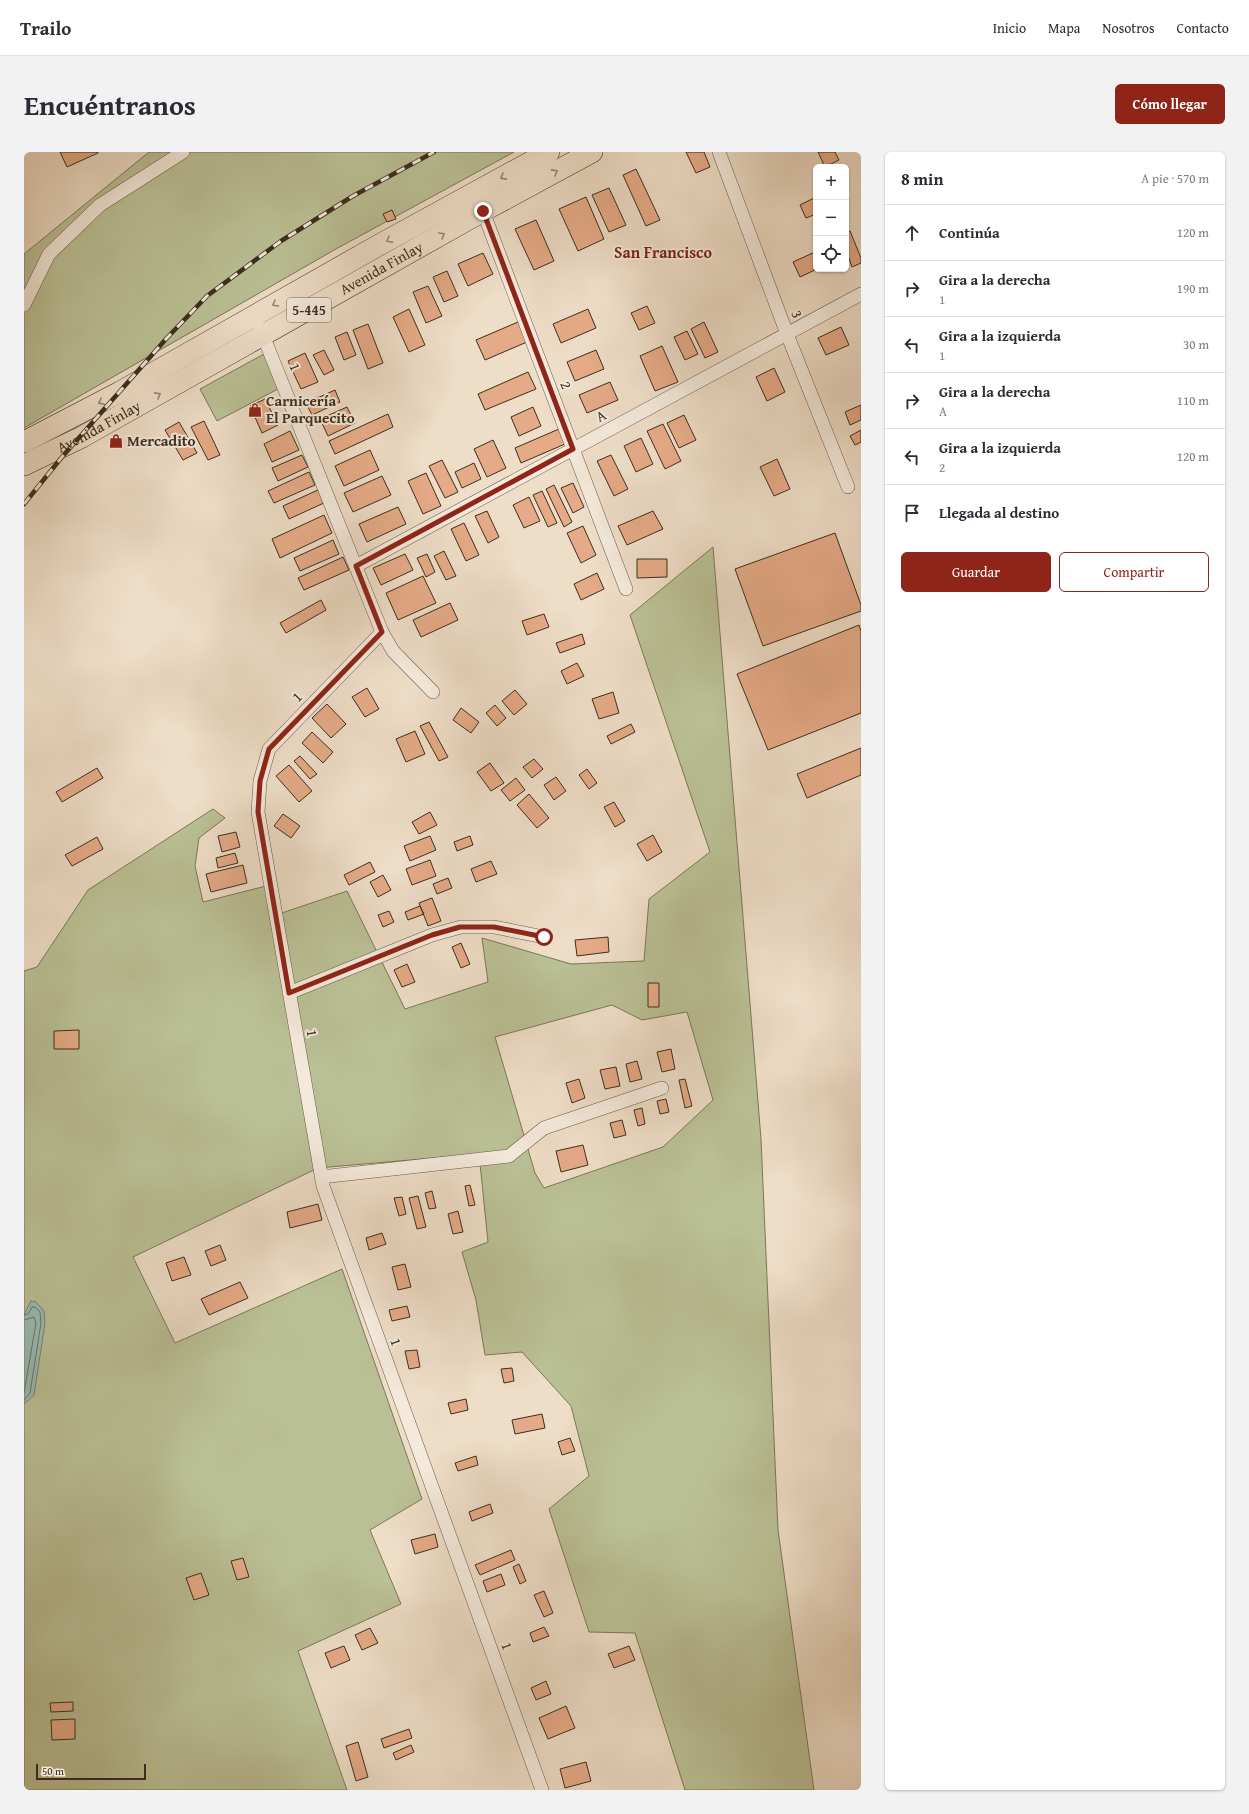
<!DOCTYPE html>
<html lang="es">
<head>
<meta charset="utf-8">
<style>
	body { margin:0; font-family:"Gentium Book Plus",serif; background:#f2f2f3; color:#2b2b33 }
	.controls { position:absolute; right:12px; top:12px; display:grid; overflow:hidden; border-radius:6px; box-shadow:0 1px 3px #0004 }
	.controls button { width:36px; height:36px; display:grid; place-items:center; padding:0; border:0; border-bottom:1px solid #e1e1e2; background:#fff; color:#2b2b33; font:20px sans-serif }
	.scale { position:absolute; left:12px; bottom:10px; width:110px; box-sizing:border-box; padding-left:4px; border:2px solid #3c2e1d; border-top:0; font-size:11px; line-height:14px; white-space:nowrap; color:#3c2e1d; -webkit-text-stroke:3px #f4e9db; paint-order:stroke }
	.stop { position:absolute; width:12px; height:12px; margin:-9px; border:3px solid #8f2418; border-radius:50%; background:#fff }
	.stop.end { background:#8f2418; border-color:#fff; box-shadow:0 1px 4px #0008 }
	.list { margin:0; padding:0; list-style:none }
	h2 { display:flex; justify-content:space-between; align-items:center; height:52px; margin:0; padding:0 16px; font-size:17px }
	h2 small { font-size:13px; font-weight:400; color:#7c7c81 }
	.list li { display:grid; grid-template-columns:26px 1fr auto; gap:12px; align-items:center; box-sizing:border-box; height:56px; padding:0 16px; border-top:1px solid #e1e1e2 }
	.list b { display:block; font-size:15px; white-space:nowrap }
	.list p { margin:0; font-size:13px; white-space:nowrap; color:#7c7c81 }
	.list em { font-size:13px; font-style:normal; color:#7c7c81 }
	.actions { display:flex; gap:8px; padding:12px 16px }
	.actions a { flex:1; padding:9px 0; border:1px solid #8f2418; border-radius:6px; text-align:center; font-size:14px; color:#8f2418 }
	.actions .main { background:#8f2418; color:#fff }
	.icon { flex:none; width:22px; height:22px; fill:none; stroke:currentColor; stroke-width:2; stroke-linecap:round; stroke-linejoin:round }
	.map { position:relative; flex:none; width:837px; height:1638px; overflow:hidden; border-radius:6px }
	header { display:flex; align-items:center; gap:24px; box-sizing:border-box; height:56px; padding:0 20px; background:#fff; border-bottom:1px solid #e1e1e2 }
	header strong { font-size:19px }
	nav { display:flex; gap:22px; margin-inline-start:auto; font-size:14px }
	.intro { display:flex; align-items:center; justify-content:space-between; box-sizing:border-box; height:96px; padding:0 24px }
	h1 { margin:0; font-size:28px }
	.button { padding:10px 18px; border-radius:6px; background:#8f2418; color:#fff; font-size:14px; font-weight:700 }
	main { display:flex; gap:24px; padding:0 24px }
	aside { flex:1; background:#fff; border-radius:6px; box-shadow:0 1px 3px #0004 }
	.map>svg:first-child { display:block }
</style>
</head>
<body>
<header>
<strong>Trailo</strong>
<nav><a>Inicio</a><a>Mapa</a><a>Nosotros</a><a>Contacto</a></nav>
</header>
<div class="intro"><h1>Encuéntranos</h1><a class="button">Cómo llegar</a></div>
<main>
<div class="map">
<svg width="837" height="1638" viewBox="0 0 837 1638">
	<rect width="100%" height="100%" fill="#eeddc7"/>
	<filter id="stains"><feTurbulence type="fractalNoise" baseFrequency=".005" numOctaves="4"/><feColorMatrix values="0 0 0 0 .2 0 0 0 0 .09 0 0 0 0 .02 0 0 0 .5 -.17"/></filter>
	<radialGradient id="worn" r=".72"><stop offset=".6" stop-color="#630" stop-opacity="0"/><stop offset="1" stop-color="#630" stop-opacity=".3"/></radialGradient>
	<path fill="#bac095" stroke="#7b7759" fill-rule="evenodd" d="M125,0H490L312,97L0,276V102Z
		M240,202L254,237L193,269L176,237Z
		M689,395L737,987L754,1378L790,1638H661L611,1481L565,1480L525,1357L565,1324L547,1254L498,1200L461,1203L452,1148L438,1100L464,1090L455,1002L294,1016L109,1105L151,1191L318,1117L398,1347L346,1378L377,1452L274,1499L323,1638H0V819L13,815L64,738L189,657L201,666L175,686L171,714L179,750L242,734L246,765L323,739L381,857L464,830L458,786L547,812L620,809L625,747L686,700L606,463ZM588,853L618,868L663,860L689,948L639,995L520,1036L511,1021L471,885Z"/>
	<path fill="#99bcb4" stroke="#748378" d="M7,1149L12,1150L20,1159L21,1171L10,1243L0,1252V1163Z"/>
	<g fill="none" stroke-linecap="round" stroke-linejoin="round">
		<path stroke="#6a7568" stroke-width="1" d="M0,1163L4,1162L8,1155H11L16,1160L17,1171L6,1241L0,1248
			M0,1168L10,1165L12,1171L0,1241"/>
	</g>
	<path fill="#e5aa87" stroke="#3c2e1d" d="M36,0H74V1L43,15Z
		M662,0H680L686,15L672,21Z
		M794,0H811L815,8L801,15Z
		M612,17L636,68L622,74L599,23Z
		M585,36L602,73L585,80L568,43Z
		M562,45L580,87L554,99L535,57Z
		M792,45V62L782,66L776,53Z
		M368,58L372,67L363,70L359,62Z
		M512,68L530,109L510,118L491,77Z
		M826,79L837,106V111L828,115L822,98V81Z
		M791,100L793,117L776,125L769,110Z
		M459,101L469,122L444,134L434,112Z
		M423,119L434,144L420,150L409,125Z
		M404,134L418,164L402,171L389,140Z
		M623,154L631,171L615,178L607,161Z
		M385,157L401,193L385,200L369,165Z
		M564,157L572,176L537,191L529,172Z
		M494,170L503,190L461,208L452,188Z
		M680,170L694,200L681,206L667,177Z
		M344,172L359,211L344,217L329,178Z
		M817,175L825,193L802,203L794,186Z
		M663,179L674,202L661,208L650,185Z
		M323,180L332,203L320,208L311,185Z
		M638,194L654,230L631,239L616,204Z
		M300,198L310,218L300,223L289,203Z
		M572,198L580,217L551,229L543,210Z
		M281,201L294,230L277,237L264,209Z
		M750,216L761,240L743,249L732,225Z
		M504,220L512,237L461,258L454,242Z
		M586,230L594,248L563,261L555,243Z
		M311,238L316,250L288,263L282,251Z
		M241,247L254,273L238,281L226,254Z
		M837,253V268L826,273L821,260Z
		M323,255L331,271L304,284L296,267Z
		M509,255L517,274L495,284L487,265Z
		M364,262L369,275L311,302L305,289Z
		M660,263L672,288L655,296L643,271Z
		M180,269L196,303L184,308L167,275Z
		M155,270L173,301L159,308L141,278Z
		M639,272L657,309L641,317L623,279Z
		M535,277L541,292L497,311L491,296Z
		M837,278V290L831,293L826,284Z
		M266,279L275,298L248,310L240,292Z
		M617,286L629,312L612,320L600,294Z
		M469,288L482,316L463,325L450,297Z
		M346,298L355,318L320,334L311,314Z
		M278,303L284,315L254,329L248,316Z
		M587,303L604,337L590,344L573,309Z
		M753,307L766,337L750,344L736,315Z
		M418,308L434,340L421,346L405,314Z
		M450,311L457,327L438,336L431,320Z
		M285,320L291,333L250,351L244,339Z
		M402,321L417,354L399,362L384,329Z
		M358,324L367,343L329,360L320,341Z
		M549,331L560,355L549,361L537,336Z
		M530,333L548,370L540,375L522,337Z
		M296,337L302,350L265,367L259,354Z
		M518,339L533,371L524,375L509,343Z
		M505,345L516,369L500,376L489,353Z
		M374,355L382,372L343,390L335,372Z
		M463,359L475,385L464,391L451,364Z
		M629,359L639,377L603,393L594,374Z
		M300,363L308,381L256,406L248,387Z
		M440,371L455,403L442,409L427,377Z
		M559,374L572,403L557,411L543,381Z
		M811,381L837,453V459L739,494L711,417Z
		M309,388L315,402L276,419L270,406Z
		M420,399L432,424L422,428L410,404Z
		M381,402L389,418L357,433L349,416Z
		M403,402L411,420L402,425L393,406Z
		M319,405L325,418L280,438L274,426Z
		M613,407H643V425L613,426Z
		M573,421L580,437L557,448L550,432Z
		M399,424L412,451L374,468L362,441Z
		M297,448L302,458L262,481L256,471Z
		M426,451L434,468L397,485L389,468Z
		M520,462L525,475L503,483L498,469Z
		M835,473L837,479V561L744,598L713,522Z
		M558,482L561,492L536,501L532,491Z
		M553,511L560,524L543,532L537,519Z
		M343,536L355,557L341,565L328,545Z
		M491,538L503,552L490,563L478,549Z
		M589,540L595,561L575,567L568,547Z
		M303,552L322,572L307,586L288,566Z
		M471,553L482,566L473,574L462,561Z
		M437,556L455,570L447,581L429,568Z
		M405,570L424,605L415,609L396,574Z
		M607,572L611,580L587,592L583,584Z
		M391,579L401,602L382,610L372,587Z
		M288,580L309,600L299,611L278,591Z
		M837,596V623L783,646L773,622Z
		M276,604L293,622L286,627L270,609Z
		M510,607L519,617L508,626L499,615Z
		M466,611L480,631L467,639L453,620Z
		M265,613L288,639L275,650L252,624Z
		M73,616L79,626L38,650L32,640Z
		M563,617L573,631L565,637L555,623Z
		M532,625L542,639L530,648L520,633Z
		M492,626L501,638L486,649L477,638Z
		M505,642L525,666L513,676L493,653Z
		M590,650L601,669L591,675L580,655Z
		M406,660L413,673L395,682L388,670Z
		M259,662L276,674L267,686L250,674Z
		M212,680L216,695L198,700L194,684Z
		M629,683L638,700L623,709L613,692Z
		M406,684L412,698L386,709L380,694Z
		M446,684L449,693L433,699L430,690Z
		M73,685L79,697L48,714L41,703Z
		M211,701L214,711L194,716L192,706Z
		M406,708L412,724L388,733L382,717Z
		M467,709L473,722L452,730L447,717Z
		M346,710L351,720L325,733L320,723Z
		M219,713L223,731L187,740L182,722Z
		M359,723L367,738L354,745L346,730Z
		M424,726L428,736L413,742L409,732Z
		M408,746L417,769L404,774L395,751Z
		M396,754L400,762L384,768L381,760Z
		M365,759L370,770L359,775L354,763Z
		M584,785L585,800L553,804L551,788Z
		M437,791L446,812L437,816L428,795Z
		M383,812L391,830L378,835L370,818Z
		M624,831H635V855H624Z
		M55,878V897H30V879Z
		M647,897L651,917L638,920L633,900Z
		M613,909L618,927L606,930L602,912Z
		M592,915L596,934L581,937L576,918Z
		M555,927L561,946L548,951L542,931Z
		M661,927L668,954L661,956L655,928Z
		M642,947L645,960L636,962L633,949Z
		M618,956L621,972L614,974L610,958Z
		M598,968L602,983L590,986L586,971Z
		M559,993L564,1013L537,1020L532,999Z
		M446,1033L451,1053L445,1054L441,1034Z
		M408,1039L412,1056L405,1057L401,1041Z
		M394,1044L402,1075L393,1077L385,1046Z
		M378,1045L382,1062L375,1064L370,1046Z
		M294,1052L298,1068L266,1076L263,1060Z
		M434,1059L439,1080L429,1082L424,1062Z
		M358,1081L362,1092L345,1098L342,1086Z
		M196,1093L202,1108L187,1114L181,1099Z
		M160,1105L167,1123L148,1129L142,1111Z
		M381,1112L387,1135L374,1138L368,1115Z
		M216,1130L224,1146L185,1163L177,1147Z
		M383,1154L386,1165L368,1169L365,1158Z
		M393,1198L396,1215L385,1217L381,1199Z
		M488,1216L490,1229L480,1231L477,1217Z
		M442,1247L444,1258L427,1262L424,1251Z
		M518,1262L521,1276L491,1282L488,1268Z
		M546,1286L551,1299L538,1303L534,1290Z
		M452,1304L454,1313L434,1319L431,1311Z
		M466,1352L469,1361L448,1369L445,1360Z
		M411,1382L414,1395L391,1402L387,1388Z
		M487,1398L491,1408L456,1423L451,1413Z
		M219,1406L225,1425L213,1428L207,1409Z
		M495,1412L502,1429L496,1432L489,1415Z
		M177,1421L185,1443L170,1448L162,1426Z
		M477,1422L481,1433L463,1440L459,1429Z
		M520,1439L529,1461L520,1465L510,1443Z
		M520,1475L525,1484L509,1490L506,1481Z
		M346,1476L354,1491L338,1498L331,1483Z
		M320,1494L326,1508L307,1516L301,1501Z
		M605,1494L611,1508L590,1516L584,1502Z
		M522,1529L527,1542L512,1548L507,1536Z
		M49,1550V1559L27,1560L26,1551Z
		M542,1554L551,1576L524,1587L515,1566Z
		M51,1567V1587L28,1588L27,1568Z
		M385,1577L388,1586L360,1596L357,1587Z
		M334,1590L344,1625L332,1629L322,1594Z
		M387,1593L390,1600L372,1608L369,1601Z
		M562,1610L567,1629L541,1636L536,1617Z"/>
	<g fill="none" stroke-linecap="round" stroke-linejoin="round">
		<defs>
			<path id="minor" d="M695,0L763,182L824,335
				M457,54L602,437
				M0,153L25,102L76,53L159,0
				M236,176L358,480L369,499L409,540
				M332,414L837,142
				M358,480L245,597L236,629L234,660L299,1034L518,1638
				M265,841L408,783L437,775H470L520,785
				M297,1025L485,1004L520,976L638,936"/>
			<g id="trunk">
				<path d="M0,290L96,240L355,93L525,0"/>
				<path id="s1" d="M0,313L58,285L459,59L568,0"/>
			</g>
		</defs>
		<use href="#minor" stroke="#685a48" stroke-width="14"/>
		<use href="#trunk" stroke="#3c2e1d" stroke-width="22"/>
		<use href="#minor" stroke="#f4e9db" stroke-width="13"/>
		<use href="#trunk" stroke="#eeddc7" stroke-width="21"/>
		<defs>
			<path id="rail" d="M0,352L38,305L142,187L183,144L257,89L329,44L410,0"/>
		</defs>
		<use href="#rail" stroke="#3c2e1d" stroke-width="4.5"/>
		<use href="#rail" stroke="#f4e9db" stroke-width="3" stroke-dasharray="9" stroke-linecap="butt"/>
	</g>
	<defs><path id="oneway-chevron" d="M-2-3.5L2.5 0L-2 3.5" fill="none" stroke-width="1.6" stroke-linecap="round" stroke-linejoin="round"/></defs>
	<g stroke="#958672">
		<use href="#oneway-chevron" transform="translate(531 20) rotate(-29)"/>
		<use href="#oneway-chevron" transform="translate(479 25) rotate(151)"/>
		<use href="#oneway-chevron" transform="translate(418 83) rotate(-30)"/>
		<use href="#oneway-chevron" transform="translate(365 88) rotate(151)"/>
		<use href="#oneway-chevron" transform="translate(251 152) rotate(150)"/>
		<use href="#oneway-chevron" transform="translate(134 243) rotate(-29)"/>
		<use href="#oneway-chevron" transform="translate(77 250) rotate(153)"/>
	</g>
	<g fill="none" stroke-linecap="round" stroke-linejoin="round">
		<path stroke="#8f2418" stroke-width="5" d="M459,59L549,297L332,414L358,480L245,597L236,629L234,660L265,841L408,783L436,775H470L520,785"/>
	</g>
	<defs>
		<symbol id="shop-bare" viewBox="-9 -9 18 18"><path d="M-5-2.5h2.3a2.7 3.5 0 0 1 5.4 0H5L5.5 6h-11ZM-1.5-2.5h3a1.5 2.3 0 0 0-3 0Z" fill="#8f2418" stroke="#f4e9db" stroke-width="2.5" paint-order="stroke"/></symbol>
	</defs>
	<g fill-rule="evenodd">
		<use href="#shop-bare" x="221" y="248" width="20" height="20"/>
		<use href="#shop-bare" x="82" y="279" width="20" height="20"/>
	</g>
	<g text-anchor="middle" stroke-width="4" stroke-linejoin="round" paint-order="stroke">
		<rect fill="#f4e9db" stroke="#736656" stroke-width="1" x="263" y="146" width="44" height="24" rx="3"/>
		<g font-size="14" font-weight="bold" fill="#3c2e1d">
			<text x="285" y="163">5-445</text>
		</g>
		<g font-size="15" fill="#3c2e1d" stroke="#f4e9db">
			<text dy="5" stroke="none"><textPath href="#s1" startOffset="408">Avenida Finlay</textPath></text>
			<text transform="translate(773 162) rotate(69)" y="5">3</text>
			<text transform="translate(271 215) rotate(68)" y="5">1</text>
			<text transform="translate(542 233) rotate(69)" y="5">2</text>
			<text transform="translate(577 264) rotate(-28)" y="5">A</text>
			<text dy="5" stroke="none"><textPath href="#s1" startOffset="84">Avenida Finlay</textPath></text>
			<text transform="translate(273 545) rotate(-46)" y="5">1</text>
			<text transform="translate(288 881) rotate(80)" y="5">1</text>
			<text transform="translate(372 1190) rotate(70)" y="5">1</text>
			<text transform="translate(483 1494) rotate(70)" y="5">1</text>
		</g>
		<g font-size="15" font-weight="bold" fill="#3c2e1d" stroke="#f4e9db" text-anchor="start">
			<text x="242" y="254">Carnicería<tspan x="242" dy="17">El Parquecito</tspan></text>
			<text x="103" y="294">Mercadito</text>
		</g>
		<g font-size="16" font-weight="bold" fill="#7a1f14" stroke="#f4e9db">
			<text x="639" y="106">San Francisco</text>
		</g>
	</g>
	<rect width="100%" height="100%" filter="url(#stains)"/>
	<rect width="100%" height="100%" fill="url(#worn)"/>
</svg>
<div class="controls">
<button>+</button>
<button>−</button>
<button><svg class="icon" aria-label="locate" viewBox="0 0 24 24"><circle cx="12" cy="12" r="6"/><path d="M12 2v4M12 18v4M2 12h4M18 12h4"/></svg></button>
</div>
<div class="scale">50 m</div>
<div class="stop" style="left:520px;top:785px"></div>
<div class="stop end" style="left:459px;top:59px"></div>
</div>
<aside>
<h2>8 min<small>A pie · 570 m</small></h2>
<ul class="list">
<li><svg class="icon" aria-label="ahead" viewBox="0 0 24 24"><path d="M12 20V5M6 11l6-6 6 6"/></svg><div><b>Continúa</b></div><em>120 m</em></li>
<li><svg class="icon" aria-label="right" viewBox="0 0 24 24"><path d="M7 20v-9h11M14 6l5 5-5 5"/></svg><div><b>Gira a la derecha</b><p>1</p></div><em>190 m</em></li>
<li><svg class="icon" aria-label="left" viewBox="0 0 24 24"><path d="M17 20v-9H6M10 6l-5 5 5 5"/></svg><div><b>Gira a la izquierda</b><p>1</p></div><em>30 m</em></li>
<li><svg class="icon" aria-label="right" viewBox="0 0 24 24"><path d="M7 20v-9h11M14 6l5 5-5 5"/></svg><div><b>Gira a la derecha</b><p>A</p></div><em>110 m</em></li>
<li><svg class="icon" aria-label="left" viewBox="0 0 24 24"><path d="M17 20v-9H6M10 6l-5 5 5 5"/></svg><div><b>Gira a la izquierda</b><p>2</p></div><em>120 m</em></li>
<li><svg class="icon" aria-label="arrive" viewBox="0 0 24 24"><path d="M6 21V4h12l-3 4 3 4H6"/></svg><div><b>Llegada al destino</b></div></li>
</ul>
<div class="actions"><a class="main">Guardar</a><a>Compartir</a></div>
</aside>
</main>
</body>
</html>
